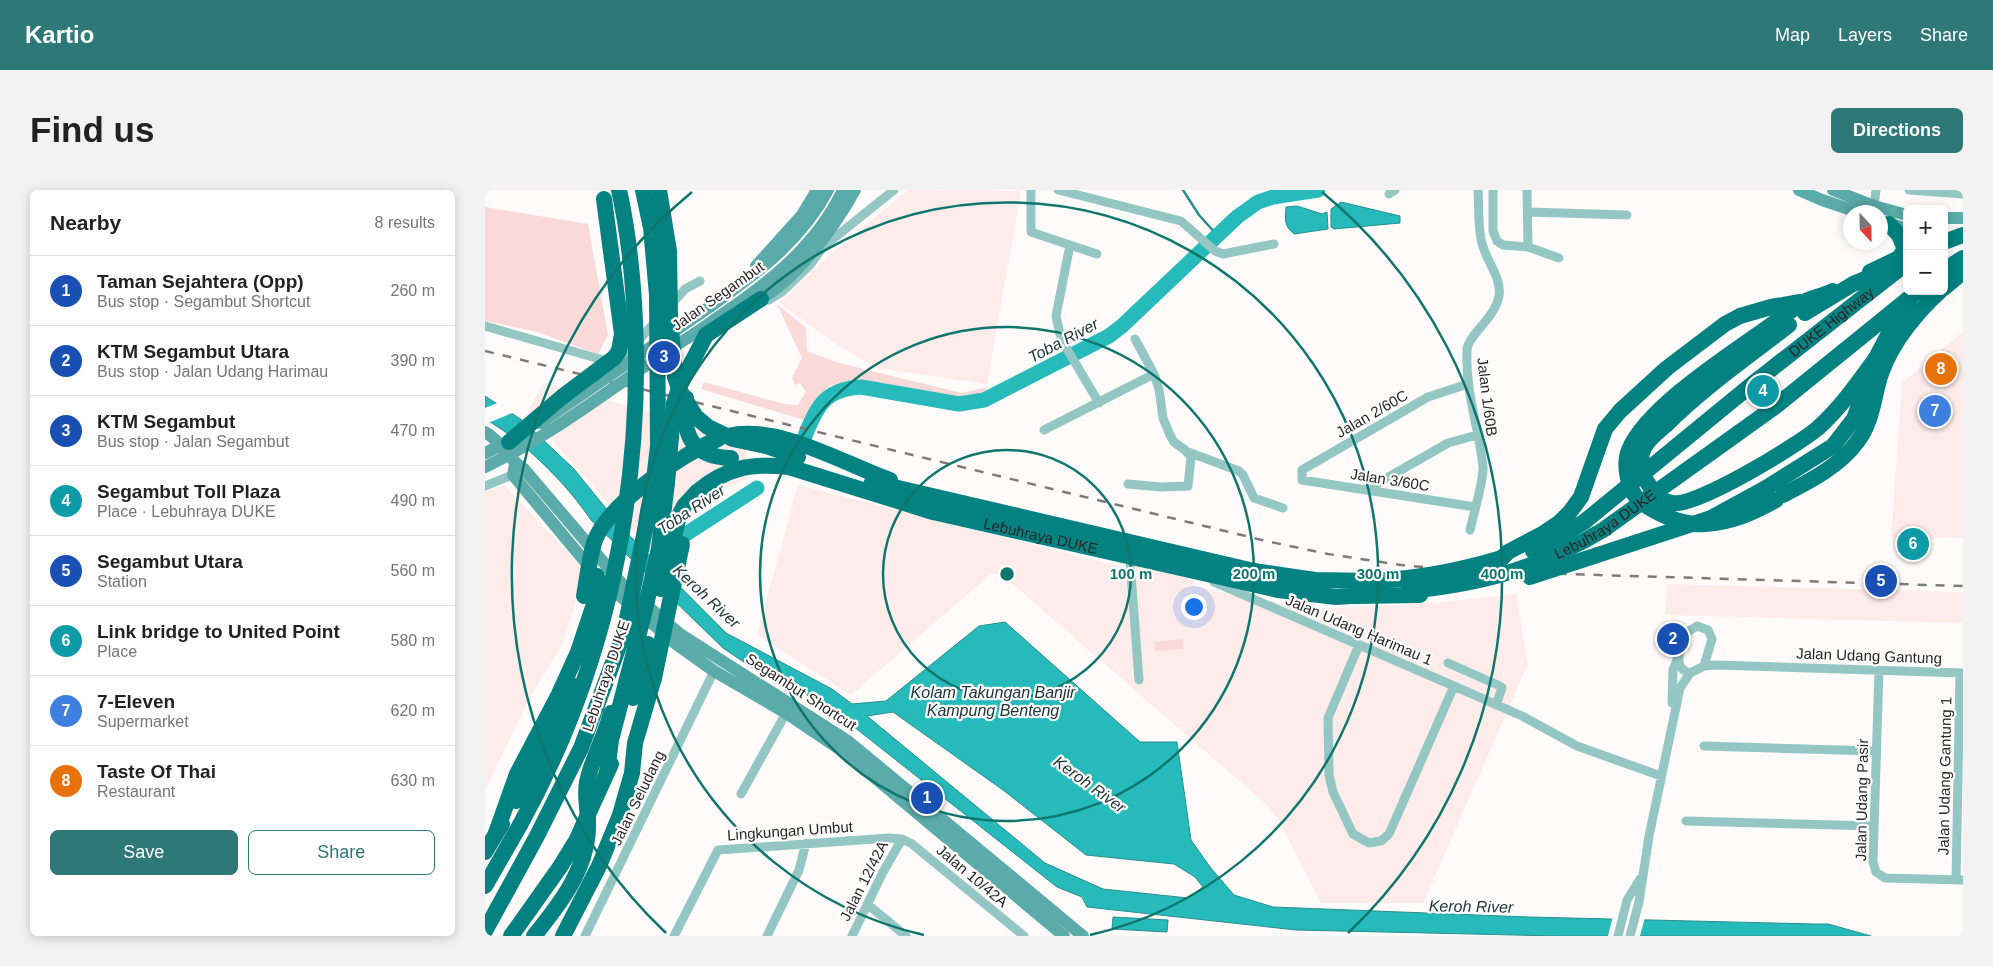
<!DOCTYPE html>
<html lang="en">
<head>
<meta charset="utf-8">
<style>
	body { margin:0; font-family:Helvetica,sans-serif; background:#f2f2f2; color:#222 }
	.controls { position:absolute; right:15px; top:15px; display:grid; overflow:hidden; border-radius:8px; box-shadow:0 2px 12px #0003 }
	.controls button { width:45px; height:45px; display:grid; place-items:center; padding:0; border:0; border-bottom:1px solid #e0e0e0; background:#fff; color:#222; font:25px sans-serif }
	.compass { position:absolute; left:1358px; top:15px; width:45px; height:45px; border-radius:50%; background:#fff; box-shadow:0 2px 12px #0003; rotate:158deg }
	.you { position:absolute; left:708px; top:416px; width:18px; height:18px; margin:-12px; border:4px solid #fff; border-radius:50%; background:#1a73e8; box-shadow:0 0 0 8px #1a73e833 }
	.badge { display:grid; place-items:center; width:32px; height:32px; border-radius:50%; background:#2e7877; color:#fff; font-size:16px; font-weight:700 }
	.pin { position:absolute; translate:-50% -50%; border:2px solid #fff; box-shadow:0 1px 5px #0006 }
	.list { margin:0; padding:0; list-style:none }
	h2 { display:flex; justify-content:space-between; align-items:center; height:65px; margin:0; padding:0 20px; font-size:21px }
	h2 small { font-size:16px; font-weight:400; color:#767676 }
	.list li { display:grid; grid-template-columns:32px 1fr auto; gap:15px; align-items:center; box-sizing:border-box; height:70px; padding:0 20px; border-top:1px solid #e0e0e0 }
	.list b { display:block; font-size:19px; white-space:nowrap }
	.list p { margin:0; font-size:16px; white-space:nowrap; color:#767676 }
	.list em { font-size:16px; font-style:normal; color:#767676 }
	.actions { display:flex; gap:10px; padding:15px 20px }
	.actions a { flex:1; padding:11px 0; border:1px solid #2e7877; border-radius:8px; text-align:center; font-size:18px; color:#2e7877 }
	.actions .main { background:#2e7877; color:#fff }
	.map { position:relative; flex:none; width:1478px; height:746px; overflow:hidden; border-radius:8px }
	header { display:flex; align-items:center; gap:30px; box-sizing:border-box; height:70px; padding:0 25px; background:#2e7877; color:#fff }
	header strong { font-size:24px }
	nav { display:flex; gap:28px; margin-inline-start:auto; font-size:18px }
	.intro { display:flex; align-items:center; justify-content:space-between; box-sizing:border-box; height:120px; padding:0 30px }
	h1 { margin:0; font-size:35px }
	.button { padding:12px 22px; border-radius:8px; background:#2e7877; color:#fff; font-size:18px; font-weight:700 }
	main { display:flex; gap:30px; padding:0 30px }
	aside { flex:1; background:#fff; border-radius:8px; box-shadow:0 2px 12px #0003 }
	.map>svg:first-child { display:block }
</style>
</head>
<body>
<header>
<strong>Kartio</strong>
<nav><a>Map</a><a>Layers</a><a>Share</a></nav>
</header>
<div class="intro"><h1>Find us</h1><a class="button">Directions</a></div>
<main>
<aside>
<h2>Nearby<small>8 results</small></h2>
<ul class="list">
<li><span class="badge" style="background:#1a4fb4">1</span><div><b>Taman Sejahtera (Opp)</b><p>Bus stop · Segambut Shortcut</p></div><em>260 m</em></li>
<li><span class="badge" style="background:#1a4fb4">2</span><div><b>KTM Segambut Utara</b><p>Bus stop · Jalan Udang Harimau</p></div><em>390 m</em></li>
<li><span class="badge" style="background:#1a4fb4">3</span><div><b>KTM Segambut</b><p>Bus stop · Jalan Segambut</p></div><em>470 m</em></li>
<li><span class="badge" style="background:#0f9aa8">4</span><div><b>Segambut Toll Plaza</b><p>Place · Lebuhraya DUKE</p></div><em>490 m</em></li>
<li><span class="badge" style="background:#1a4fb4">5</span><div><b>Segambut Utara</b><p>Station</p></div><em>560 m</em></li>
<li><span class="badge" style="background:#0f9aa8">6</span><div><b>Link bridge to United Point</b><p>Place</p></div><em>580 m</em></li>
<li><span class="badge" style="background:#3f7fe0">7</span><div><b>7-Eleven</b><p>Supermarket</p></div><em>620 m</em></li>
<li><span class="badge" style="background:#e8710a">8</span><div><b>Taste Of Thai</b><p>Restaurant</p></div><em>630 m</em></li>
</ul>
<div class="actions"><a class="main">Save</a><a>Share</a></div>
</aside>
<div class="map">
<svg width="1478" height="746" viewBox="0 0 1478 746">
	<rect width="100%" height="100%" fill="#fefbfa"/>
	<path fill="#feecea" d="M423,0L536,1L502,194L391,178L350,153L294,113L343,67Z
		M1478,142V348L1406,347L1417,193Z
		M58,193L259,247L263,289L237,299L218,314L166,362L43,222Z
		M19,295L100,381L78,453L45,507L0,600V302Z
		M313,295L651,381V375L709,390V396L734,402L831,419L949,413L1031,404L1043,474L938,713H836L794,631L782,615L516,384H506L366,505L272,445Z
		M1182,394L1478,402V433L1180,425Z"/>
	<path fill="#f9dad8" d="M0,17L103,34L123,145L113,164L52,142L0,131Z
		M292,114L321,138L322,161L354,173L477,203L502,197L499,205L471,210L381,192L345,195L331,208L319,230L216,199L219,192L299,214L313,215L321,202L315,193L310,195L307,188L317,168Z
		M698,449L699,459L670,461L669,452Z"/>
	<path fill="#26bbba" stroke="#278e8e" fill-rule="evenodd" d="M856,12L915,26V33L849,39L846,37V19Z
		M812,16L837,24L842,22L843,39L809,44C799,36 800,29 801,17Z
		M0,206L37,230L89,279L136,337L241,443L347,499L367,514L401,511L494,436L520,432L655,552H692L706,650L725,677L749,705L788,717L1044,727L1329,734H1343L1386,746H1072L811,740L602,717L597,707L572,697L340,514L266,477L238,458L106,330C81,293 39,251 0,229ZM408,522L518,600L601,665L689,674L710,687L718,697L703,708L618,699L560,673L382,526Z
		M628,727L683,730L682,742L627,739Z"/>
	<path fill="#fefbfa" d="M15,212L30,222L3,233L0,230V218Z
		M1128,726L1160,727L1155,746H1123Z"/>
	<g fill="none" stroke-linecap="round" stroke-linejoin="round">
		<path stroke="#278e8e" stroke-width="2.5" d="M698,0L714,25L732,45"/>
		<path stroke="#26bbba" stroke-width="15" d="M320,246C332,215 341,199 376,197L474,214L499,210L624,146L637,136L752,27L773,12L788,7L833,0
			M181,357L272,298"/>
		<path stroke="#94c6c4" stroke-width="9" d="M546,0V42L612,64
			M573,0L696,31L730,61L738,64L789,54
			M1008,0V41L1012,51L1018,55L1043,57L1074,68
			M1042,0L1043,57
			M1424,0L1478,4
			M904,4L910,0
			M1389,16L1391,0
			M1043,22L1142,25
			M585,55L571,126L575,144L582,159L614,213
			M284,110L297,102L325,75L338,57L409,0
			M185,116L200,99L215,91
			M0,136L125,172
			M135,171L171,131
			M983,194L943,207L817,280V290L990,317
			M559,240L669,184
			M703,262L754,281L758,285L769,308L798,318
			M643,294L676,297L703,296L706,267L700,260L689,252L685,245L678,228L674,199L669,184L650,149
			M0,296L32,283
			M885,301L895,292L963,253L992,245
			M985,340C988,326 999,290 998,277C994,238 980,201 982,161C982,145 1010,129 1014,106C1017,86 999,69 996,49C993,34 994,16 993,0
			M645,371L654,490
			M729,392L969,496L1037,526L1092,556L1176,586
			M874,455L843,528L844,585L848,602L868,644L884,653L896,651L904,644L969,496
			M963,473L1015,496L1017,498L1011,515
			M1394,480L1388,672L1391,682L1400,688L1478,690
			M1205,483C1185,478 1197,456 1201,443L1212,436L1223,440L1227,449L1219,476
			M1187,513L1188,480L1193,467
			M1219,556L1391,561
			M256,604L301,523
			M1201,631L1389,636
			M1471,690L1475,483
			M382,714L421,746
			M100,746L229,481
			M189,746L233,660L404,648L417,649L427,654L539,746
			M282,746L314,680L321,653
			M367,746L398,682L417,649
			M1133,746L1142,710L1155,689
			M1145,746L1154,712L1164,646L1195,498L1205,483L1219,476L1231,475L1478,483"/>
		<path stroke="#5aaba9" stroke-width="12" d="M1314,0L1337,10L1373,22
			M1348,0L1389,16L1422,25
			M1459,28H1478
			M1396,31L1422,39
			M271,76L317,25L332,0
			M269,112C308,95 350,36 370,0
			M226,116C272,83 316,51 343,0
			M209,144C268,103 326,67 358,0
			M0,242C19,253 23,270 39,279L137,394L195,444L363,551L598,746
			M30,274L28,285L107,380
			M121,394L191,454L229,481L301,523L359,562L579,746"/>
		<g stroke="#038281" stroke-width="16">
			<path d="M1459,80L1478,68"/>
			<path d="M1385,82L1414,68L1420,59L1414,45L1404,34"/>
			<path d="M1459,98L1478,82"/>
			<path d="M1304,135C1263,167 1218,198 1181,235C1174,241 1165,248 1160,256C1153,267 1156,282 1162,292C1168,302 1175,311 1187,313C1210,318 1313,255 1333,238C1356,217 1373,193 1391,168"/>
			<path d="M243,246C293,234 357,273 405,290"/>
			<path d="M387,292L769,381L830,390L887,391"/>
			<path d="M1281,298L1348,256L1369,229L1391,168L1412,128L1424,111"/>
			<path id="s1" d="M212,302C242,277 266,273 304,277L448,322L793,400L851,407L881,405"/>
			<path d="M1298,305C1323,292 1355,276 1372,252C1389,230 1388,205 1397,181C1408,151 1432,122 1455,101"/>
			<path d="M1291,310C1268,323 1247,332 1220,334C1199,336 1173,325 1156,312C1143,302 1138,275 1144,260C1161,218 1244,165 1282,138C1295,129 1309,117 1323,110C1331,107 1340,105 1348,101"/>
			<path d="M1048,361L1075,347L1099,332"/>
			<path d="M1017,368L1023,362L1059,343L1074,333L1085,322L1096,307L1120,239L1135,221L1182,178L1240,134L1255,126L1286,117L1315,112"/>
			<path d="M31,611L92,496"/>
			<path d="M11,643L32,584L73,506L93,462L112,405V386"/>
			<path d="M0,662L17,634"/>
			<path d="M0,696L35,635"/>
			<path d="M0,741L52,646L96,558L139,443"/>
			<path d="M49,746C74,715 102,680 103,638C104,623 99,607 102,592C107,568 120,547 126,523"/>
			<path d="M78,746L114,676L135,625L147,583L150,553L169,488"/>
		</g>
		<path stroke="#7f7b7b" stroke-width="2.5" stroke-dasharray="9 9" stroke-linecap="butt" d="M0,161L781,351L843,364L916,375L981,381L1478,396"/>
		<path stroke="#5aaba9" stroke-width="12" d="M55,233L226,116
			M0,263L31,248
			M0,277C76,241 139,187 209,144"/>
		<g stroke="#038281" stroke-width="16">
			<path d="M174,0L184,61L185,126L190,187L195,201L211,227L223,237L248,249L281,256L313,267"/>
			<path d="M1459,52L1478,45"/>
			<path d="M1320,123L1368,94L1402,80"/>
			<path d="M201,208C197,243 205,267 246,268"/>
			<path d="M24,252L77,207L129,168L134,161L137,144L119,9"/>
			<path id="s2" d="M1099,332L1271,191L1422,73"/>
			<path d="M1045,387L1226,328L1281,298"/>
			<path d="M887,391C931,389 974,381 1017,368"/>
			<path d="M176,399L194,326L199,316L212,302"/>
			<path id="s3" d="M923,401C997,394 1055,378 1118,340L1291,216L1433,101"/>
			<path d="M99,406C102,389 104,370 109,353C121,315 197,264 233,249"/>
			<path d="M868,406L935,405"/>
			<path d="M139,443L167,306L173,256L172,105L166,38L158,0"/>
			<path d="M169,488L197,354"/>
			<path d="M148,508L163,454"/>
			<path d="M122,582L126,550L158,428L174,358L182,293L189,213L195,195L221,145L276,109"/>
			<path d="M35,635C115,491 153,326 151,162C150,107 146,54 134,0"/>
			<path d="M26,746L75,677L91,651L126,574"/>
		</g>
	</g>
	<g fill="none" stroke="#0f766e" stroke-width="2.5">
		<circle cx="522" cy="384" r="124"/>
		<circle cx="522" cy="384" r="247"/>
		<path d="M439 745A371 371 0 1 1 605 745"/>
		<path d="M181 743A495 495 0 0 1 207 2M837 2A495 495 0 0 1 863 743"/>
	</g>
	<g text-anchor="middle" stroke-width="4.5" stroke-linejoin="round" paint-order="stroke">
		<g font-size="15" fill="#2a2626" stroke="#fff">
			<text transform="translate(233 106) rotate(-35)" y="5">Jalan Segambut</text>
			<text dy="5" stroke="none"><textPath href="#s2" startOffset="318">DUKE Highway</textPath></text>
			<text transform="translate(1002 207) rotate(83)" y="5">Jalan 1/60B</text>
			<text transform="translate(887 224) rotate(-30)" y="5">Jalan 2/60C</text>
			<text transform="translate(905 290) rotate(9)" y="5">Jalan 3/60C</text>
			<text dy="5" stroke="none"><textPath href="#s3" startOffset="211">Lebuhraya DUKE</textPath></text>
			<text dy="5" stroke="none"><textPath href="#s1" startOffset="360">Lebuhraya DUKE</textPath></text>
			<text transform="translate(874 440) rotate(23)" y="5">Jalan Udang Harimau 1</text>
			<text transform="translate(1384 466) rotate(2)" y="5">Jalan Udang Gantung</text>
			<text transform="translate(121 486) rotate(-71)" y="5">Lebuhraya DUKE</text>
			<text transform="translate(316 502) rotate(33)" y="5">Segambut Shortcut</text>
			<text transform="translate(1460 586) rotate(-89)" y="5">Jalan Udang Gantung 1</text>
			<text transform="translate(153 608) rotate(-64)" y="5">Jalan Seludang</text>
			<text transform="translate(1377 610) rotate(-89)" y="5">Jalan Udang Pasir</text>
			<text transform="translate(305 641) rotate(-4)" y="5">Lingkungan Umbut</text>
			<text transform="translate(487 686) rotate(40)" y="5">Jalan 10/42A</text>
			<text transform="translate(379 691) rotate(-63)" y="5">Jalan 12/42A</text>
		</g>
		<g font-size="16" font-style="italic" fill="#203736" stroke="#fff">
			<text transform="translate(578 150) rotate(-28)" y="6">Toba River</text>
			<text transform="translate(206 319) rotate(-33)" y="6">Toba River</text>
			<text transform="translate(222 406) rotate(43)" y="6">Keroh River</text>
			<text x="508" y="508">Kolam Takungan Banjir<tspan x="508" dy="18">Kampung Benteng</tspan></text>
			<text transform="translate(605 594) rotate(36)" y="6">Keroh River</text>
			<text transform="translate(986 716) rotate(1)" y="6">Keroh River</text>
		</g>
	</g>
	<circle cx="522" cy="384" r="8" fill="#0f766e" stroke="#fff" stroke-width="2.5"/>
	<g font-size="15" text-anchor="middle" font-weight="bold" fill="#0f766e" stroke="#fff" stroke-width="4.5" stroke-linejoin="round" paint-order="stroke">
		<text x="646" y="389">100 m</text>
		<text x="769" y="389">200 m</text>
		<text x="893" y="389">300 m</text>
		<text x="1017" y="389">400 m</text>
	</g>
</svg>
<div class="controls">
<button>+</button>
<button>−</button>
</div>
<svg class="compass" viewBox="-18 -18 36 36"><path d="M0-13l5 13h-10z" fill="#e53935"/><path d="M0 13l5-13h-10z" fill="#767676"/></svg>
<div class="you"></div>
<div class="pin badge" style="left:442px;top:608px;background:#1a4fb4">1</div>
<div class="pin badge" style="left:1188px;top:449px;background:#1a4fb4">2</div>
<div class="pin badge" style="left:179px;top:167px;background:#1a4fb4">3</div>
<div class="pin badge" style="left:1278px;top:201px;background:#0f9aa8">4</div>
<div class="pin badge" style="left:1396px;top:391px;background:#1a4fb4">5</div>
<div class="pin badge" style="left:1428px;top:354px;background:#0f9aa8">6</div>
<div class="pin badge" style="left:1450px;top:221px;background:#3f7fe0">7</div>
<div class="pin badge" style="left:1456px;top:179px;background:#e8710a">8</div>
</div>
</main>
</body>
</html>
